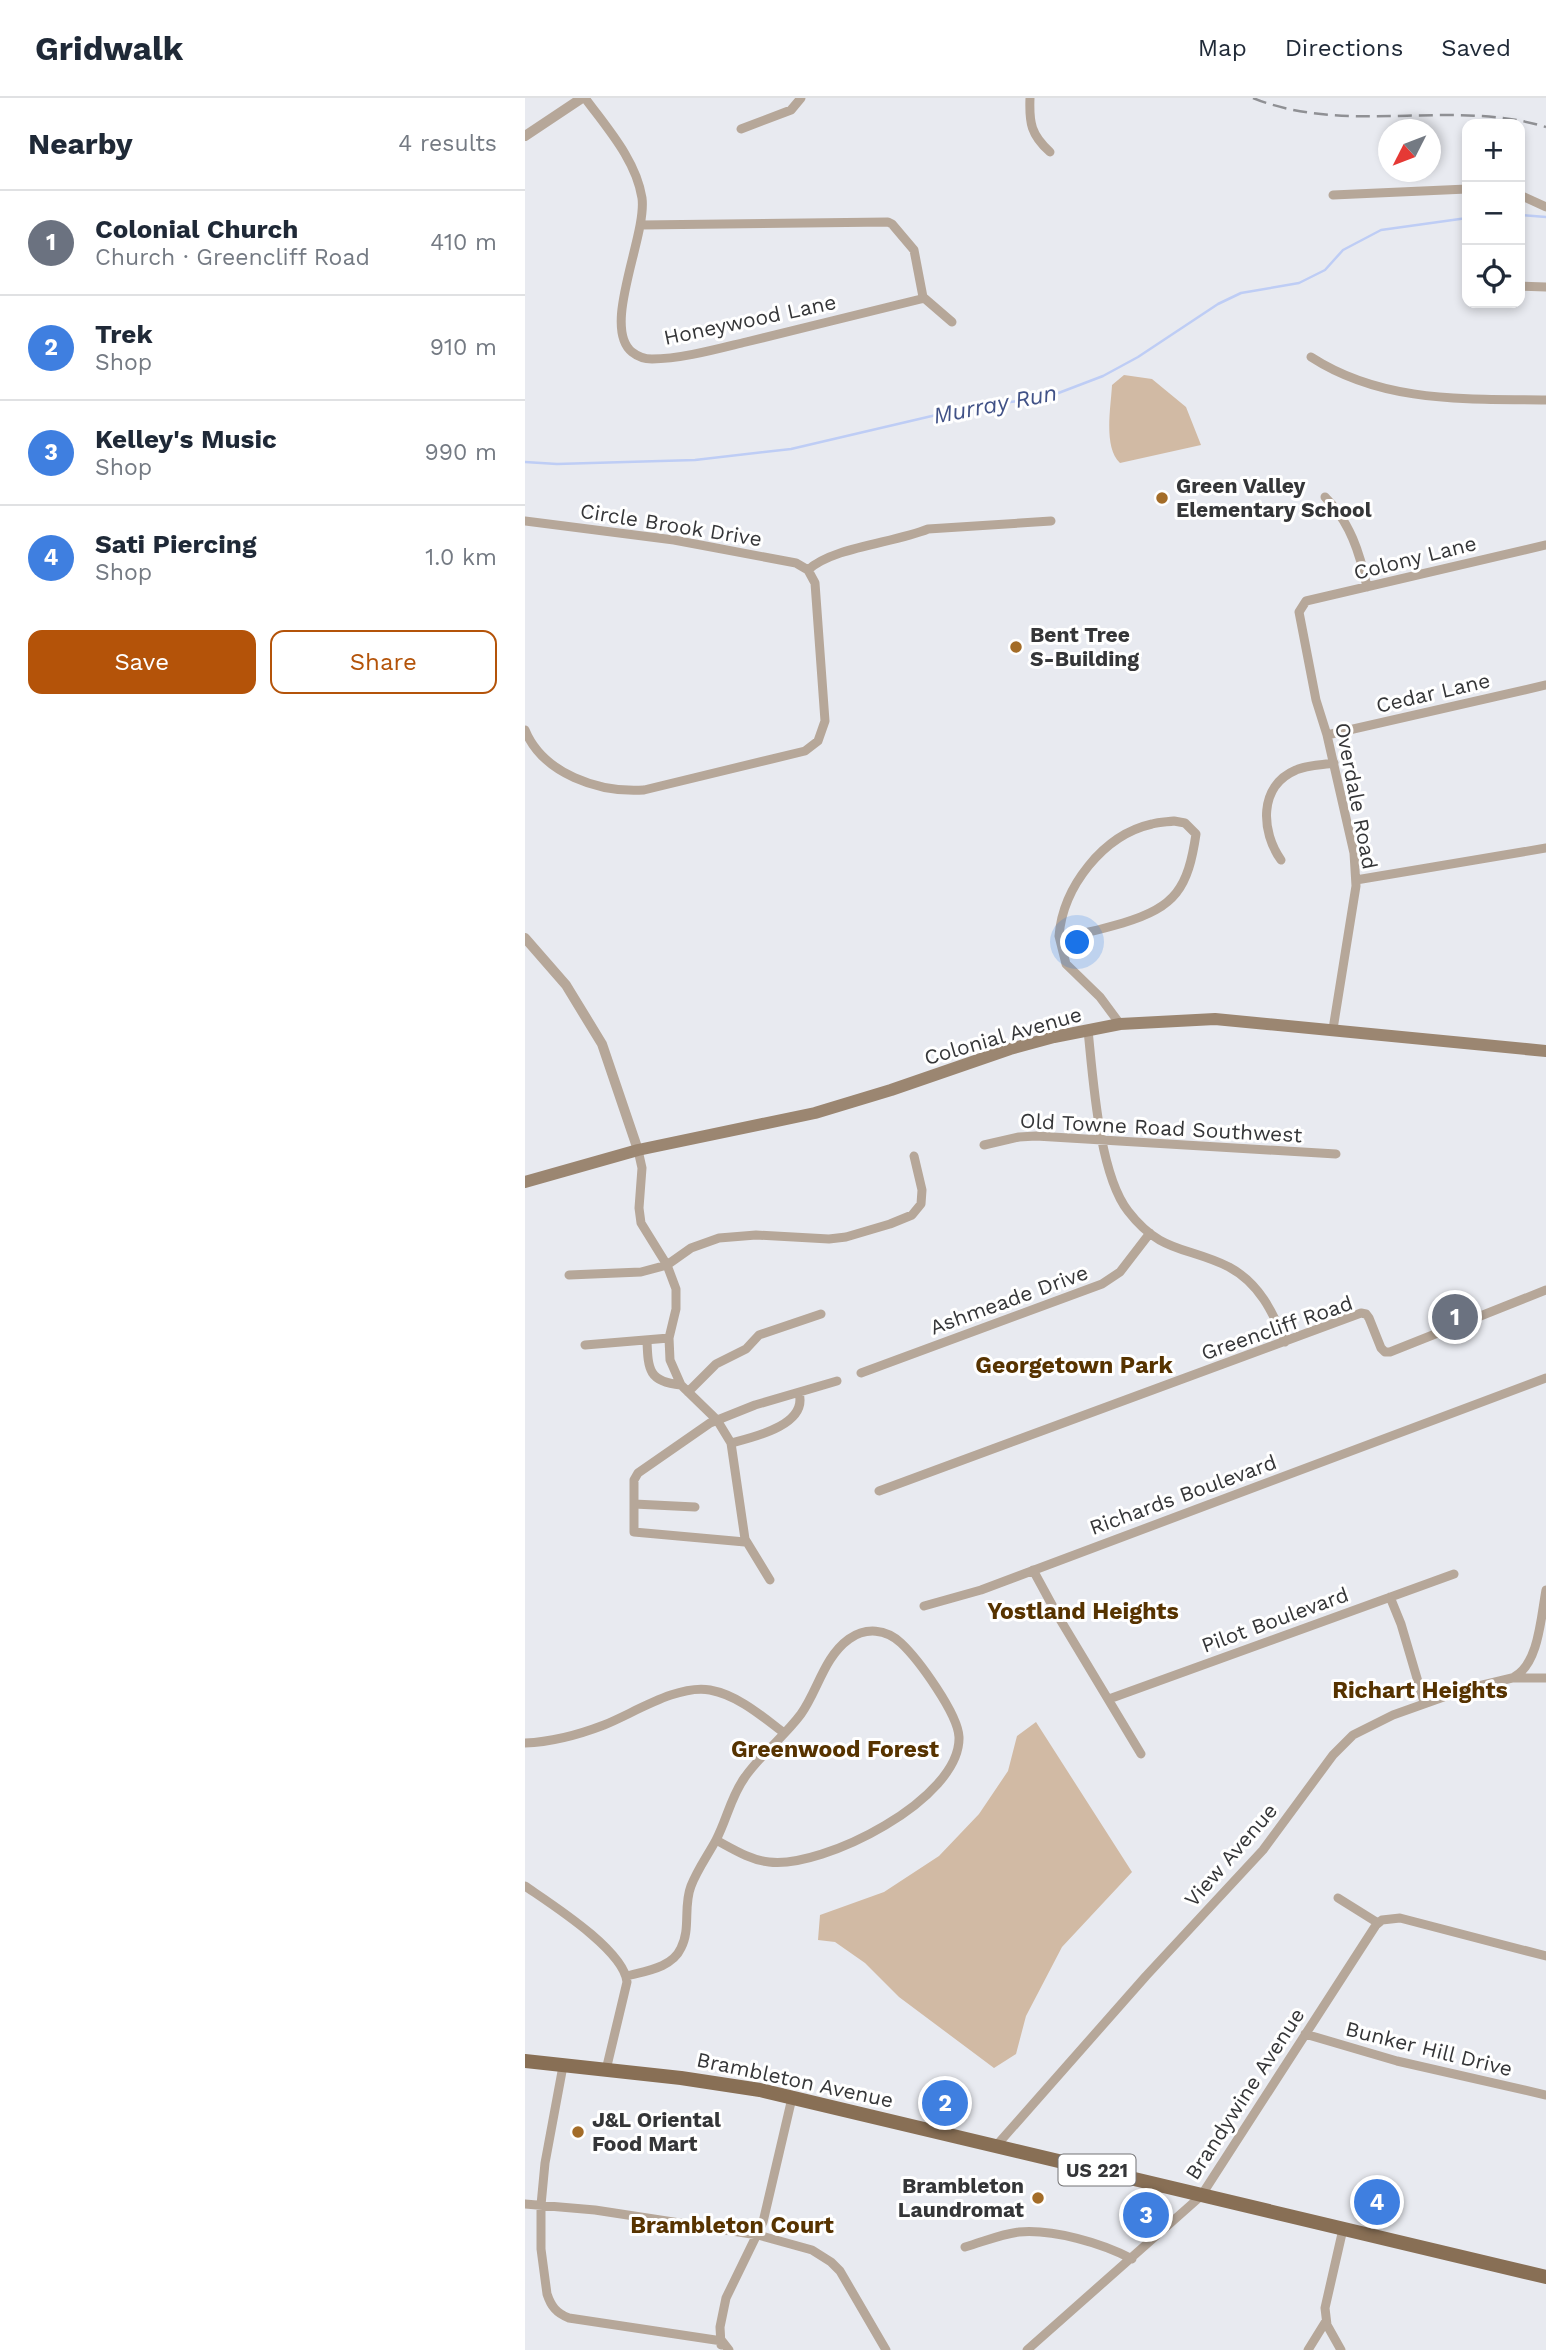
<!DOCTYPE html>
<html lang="en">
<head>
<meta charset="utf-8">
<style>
	body { margin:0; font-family:"Work Sans",sans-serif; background:#f6f6f7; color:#1f2937 }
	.controls { position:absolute; right:21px; top:21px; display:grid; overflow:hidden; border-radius:14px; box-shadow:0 4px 10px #0003 }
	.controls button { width:63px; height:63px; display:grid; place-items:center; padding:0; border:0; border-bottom:2px solid #e0e1e3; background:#fff; color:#1f2937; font:35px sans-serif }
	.compass { position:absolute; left:853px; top:21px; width:63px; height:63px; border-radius:50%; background:#fff; box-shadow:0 4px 10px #0003; rotate:228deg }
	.you { position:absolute; left:553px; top:845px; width:24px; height:24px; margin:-18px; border:5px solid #fff; border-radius:50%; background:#1a73e8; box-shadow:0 0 0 10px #1a73e833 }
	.badge { display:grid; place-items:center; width:46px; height:46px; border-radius:50%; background:#b45309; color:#fff; font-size:23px; font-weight:700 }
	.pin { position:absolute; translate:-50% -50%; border:4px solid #fff; box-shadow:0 2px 7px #0006 }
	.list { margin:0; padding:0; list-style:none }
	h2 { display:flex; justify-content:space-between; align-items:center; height:91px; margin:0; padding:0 28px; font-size:30px }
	h2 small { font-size:23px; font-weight:400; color:#747a83 }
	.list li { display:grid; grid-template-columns:46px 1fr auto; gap:21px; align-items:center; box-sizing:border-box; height:105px; padding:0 28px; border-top:2px solid #e0e1e3 }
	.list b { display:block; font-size:26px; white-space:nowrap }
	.list p { margin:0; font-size:23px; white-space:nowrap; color:#747a83 }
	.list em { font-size:23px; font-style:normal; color:#747a83 }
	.actions { display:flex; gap:14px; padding:21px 28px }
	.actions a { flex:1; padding:16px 0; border:2px solid #b45309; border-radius:14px; text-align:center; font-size:24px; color:#b45309 }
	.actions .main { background:#b45309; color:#fff }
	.icon { flex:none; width:38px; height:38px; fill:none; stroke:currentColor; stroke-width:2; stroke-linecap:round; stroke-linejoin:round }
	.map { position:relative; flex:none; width:1021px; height:2252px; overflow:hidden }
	header { display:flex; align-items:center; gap:42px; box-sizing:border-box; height:98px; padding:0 35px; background:#fff; border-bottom:2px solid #e0e1e3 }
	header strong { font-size:33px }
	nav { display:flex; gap:38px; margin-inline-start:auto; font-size:24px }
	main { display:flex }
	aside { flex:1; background:#fff }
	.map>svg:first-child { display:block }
</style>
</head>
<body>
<header>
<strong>Gridwalk</strong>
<nav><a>Map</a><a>Directions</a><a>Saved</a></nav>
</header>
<main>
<aside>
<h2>Nearby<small>4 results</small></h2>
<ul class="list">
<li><span class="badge" style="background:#6b7280">1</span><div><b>Colonial Church</b><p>Church · Greencliff Road</p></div><em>410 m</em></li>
<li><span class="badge" style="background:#3f7fe0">2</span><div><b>Trek</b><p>Shop</p></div><em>910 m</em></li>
<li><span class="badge" style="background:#3f7fe0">3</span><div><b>Kelley's Music</b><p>Shop</p></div><em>990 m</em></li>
<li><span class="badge" style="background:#3f7fe0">4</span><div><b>Sati Piercing</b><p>Shop</p></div><em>1.0 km</em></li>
</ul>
<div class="actions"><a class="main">Save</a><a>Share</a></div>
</aside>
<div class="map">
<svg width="1021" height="2252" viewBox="0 0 1021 2252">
	<rect width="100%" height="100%" fill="#e8eaf0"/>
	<path fill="#d1baa4" d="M599,277L627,281L661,309L676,347L595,365C578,349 586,309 587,287Z
		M511,1624L607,1774L537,1849L501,1918L491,1956L469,1970L374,1899L340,1865L310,1844L293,1842L295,1817L359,1794L414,1758L454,1716L483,1673L492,1638Z"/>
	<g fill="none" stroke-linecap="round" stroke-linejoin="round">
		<path stroke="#becdf5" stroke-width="2.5" d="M995,117L1021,119
			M0,364L32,366L170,362L266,351L441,310L523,299L578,278L613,259L693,206L716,195L774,185L800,172L818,152L856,132L942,120"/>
		<path stroke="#b6a799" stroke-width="9" d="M60,0C82,30 111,62 117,100C122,138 76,229 107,254C112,258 120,261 127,261C156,261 192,251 221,244C279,230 338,215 396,201L398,199L389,152L367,126L363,124L116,127
			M505,0C504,25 506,37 525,54
			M216,31L266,12L276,0
			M808,97L942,91
			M995,97L1021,109
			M995,188L1021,189
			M398,199L427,224
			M786,259C857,305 939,301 1021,302
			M800,399C825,424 835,455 842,489
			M0,423L149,442L271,465L283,472L290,485L300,623L293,643L280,653L119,692C74,695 18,676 0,632
			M283,472C308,449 369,445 403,431L526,423
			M802,637L1021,587
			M649,723L660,725L671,736C663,790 651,809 598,825C577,831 556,837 534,838C538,789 578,737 627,726C634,724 642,724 649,723Z
			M756,762C736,734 733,688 771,672C782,667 797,667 809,665
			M831,782L1021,750
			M534,838L541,866L575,899L595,926
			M808,931L831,788L829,755L802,637L791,602L774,514L781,503L1021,447
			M563,932C568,980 574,1076 603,1113C636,1156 662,1148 704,1169C734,1185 748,1214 760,1244
			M459,1047L494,1039L511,1038L811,1056
			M113,1052L117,1070L114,1110L116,1125L142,1167L151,1191V1211L144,1240L145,1262L156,1287L192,1322L206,1345L220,1441L245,1482
			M44,1177L116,1174L142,1167L166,1150L194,1140L231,1137L304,1141L321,1139L365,1126L387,1117L396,1106L397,1092L389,1058
			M122,1243C123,1272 124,1284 156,1287
			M60,1247L144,1240
			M336,1275L577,1186L595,1174L625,1135
			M163,1294L191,1266L221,1251L234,1237L296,1216
			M206,1345C229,1339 283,1327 274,1295
			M354,1393L836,1215L841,1216L844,1220L856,1250L860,1254H865L1021,1192
			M109,1406V1434L220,1444
			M170,1409L109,1406V1382L113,1375L185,1325L230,1307L312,1283
			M508,1472L533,1518L616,1656
			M865,1499L876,1526L899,1604
			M399,1508L456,1492L1021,1280
			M989,1579C1014,1566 1016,1518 1021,1492
			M584,1601L929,1476
			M0,1645C28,1644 53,1637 79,1627C109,1615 153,1586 185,1592C213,1597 238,1619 259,1635
			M0,1788C26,1806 99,1852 102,1884L81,1972
			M813,1800L853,1825
			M102,1878C120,1873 147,1870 156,1850C166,1831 158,1808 166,1788C172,1772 183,1757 191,1742C202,1721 206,1698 220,1679C236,1656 259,1639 276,1616C293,1592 299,1559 324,1541C341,1529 361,1531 376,1545C394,1562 433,1616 434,1639C436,1701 298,1771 244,1764C225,1762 208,1751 191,1742
			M780,1936L872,1963L1021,1997
			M38,1968L20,2065L16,2107V2151L22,2196C26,2208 31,2215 44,2220L197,2243L204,2252
			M471,2048L621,1878L738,1752L808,1657L828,1637L868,1617L941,1591L987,1580H1021
			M0,2106L70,2112L233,2137L287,2152L306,2164L315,2173L361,2252
			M440,2149C458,2144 476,2136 494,2134C528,2131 577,2145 607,2161
			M196,2247L195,2229L201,2200L238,2124L267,2000
			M502,2252L676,2098L851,1827L857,1822L875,1820L1021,1858
			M783,2252L801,2223
			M816,2252L802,2227L800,2210L818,2131"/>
		<path stroke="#b6a799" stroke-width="10" d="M0,38L57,0
			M0,840L41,887L77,946L113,1052"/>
		<path stroke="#9b8671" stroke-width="12" d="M0,1084L113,1052L290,1015L366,992L485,951L529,939L595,926L690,921L1021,953"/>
		<path stroke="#886f55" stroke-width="14" d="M0,1963L156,1980L235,1992L1021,2179"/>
		<path stroke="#8f9094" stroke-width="2.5" stroke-dasharray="14 7" stroke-linecap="butt" d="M728,0C822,38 926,0 1021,29"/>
	</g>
	<g fill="#a36c28" stroke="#fff" stroke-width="2.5">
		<circle cx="637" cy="400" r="7"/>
		<circle cx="491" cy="549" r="7"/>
		<circle cx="53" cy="2034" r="7"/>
		<circle cx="513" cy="2100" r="7"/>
	</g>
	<g text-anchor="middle" stroke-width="6" stroke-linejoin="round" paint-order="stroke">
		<rect fill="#fff" stroke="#727274" stroke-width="2" x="533.5" y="2056.5" width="77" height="31" rx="5"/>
		<g font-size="19" font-weight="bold" fill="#353638">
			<text x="572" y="2079">US 221</text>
		</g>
		<g font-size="21" fill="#353638" stroke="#fff">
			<text transform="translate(225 222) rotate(-12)" y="7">Honeywood Lane</text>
			<text transform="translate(146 427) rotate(9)" y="7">Circle Brook Drive</text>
			<text transform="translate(890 460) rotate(-14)" y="7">Colony Lane</text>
			<text transform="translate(908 595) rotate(-13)" y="7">Cedar Lane</text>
			<text transform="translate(831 698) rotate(79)" y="7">Overdale Road</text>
			<text transform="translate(478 938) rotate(-16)" y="7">Colonial Avenue</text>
			<text transform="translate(636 1030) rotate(3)" y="7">Old Towne Road Southwest</text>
			<text transform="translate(484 1202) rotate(-20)" y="7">Ashmeade Drive</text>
			<text transform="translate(752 1230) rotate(-19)" y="7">Greencliff Road</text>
			<text transform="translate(658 1397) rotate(-20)" y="7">Richards Boulevard</text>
			<text transform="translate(750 1522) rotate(-20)" y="7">Pilot Boulevard</text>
			<text transform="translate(706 1757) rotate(-49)" y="7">View Avenue</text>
			<text transform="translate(904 1951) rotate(14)" y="7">Bunker Hill Drive</text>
			<text transform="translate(270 1982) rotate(12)" y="7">Brambleton Avenue</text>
			<text transform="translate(720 1996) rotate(-57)" y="7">Brandywine Avenue</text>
		</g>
		<g font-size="21" font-weight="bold" fill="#353638" stroke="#fff" text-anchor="start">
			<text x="651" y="395">Green Valley<tspan x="651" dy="24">Elementary School</tspan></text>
			<text x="505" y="544">Bent Tree<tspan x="505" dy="24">S-Building</tspan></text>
			<text x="67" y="2029">J&amp;L Oriental<tspan x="67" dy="24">Food Mart</tspan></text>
			<text x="499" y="2095" text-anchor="end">Brambleton<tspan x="499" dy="24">Laundromat</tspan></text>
		</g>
		<g font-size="23" font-style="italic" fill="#415287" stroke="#fff">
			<text transform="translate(470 306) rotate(-11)" y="8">Murray Run</text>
		</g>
		<g font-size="23" font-weight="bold" fill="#573300" stroke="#fff">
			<text x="549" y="1275">Georgetown Park</text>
			<text x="558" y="1521">Yostland Heights</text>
			<text x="895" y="1600">Richart Heights</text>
			<text x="310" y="1659">Greenwood Forest</text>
			<text x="207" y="2135">Brambleton Court</text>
		</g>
	</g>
</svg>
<div class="controls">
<button>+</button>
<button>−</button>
<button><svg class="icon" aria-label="locate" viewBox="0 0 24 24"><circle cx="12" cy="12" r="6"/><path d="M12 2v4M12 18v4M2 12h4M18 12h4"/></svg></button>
</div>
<svg class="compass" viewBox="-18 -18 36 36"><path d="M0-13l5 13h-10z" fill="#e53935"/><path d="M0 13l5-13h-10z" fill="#747a83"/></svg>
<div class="you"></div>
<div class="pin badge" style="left:930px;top:1219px;background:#6b7280">1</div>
<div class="pin badge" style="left:420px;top:2005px;background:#3f7fe0">2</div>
<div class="pin badge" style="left:621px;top:2117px;background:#3f7fe0">3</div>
<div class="pin badge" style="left:852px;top:2104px;background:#3f7fe0">4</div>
</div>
</main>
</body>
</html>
